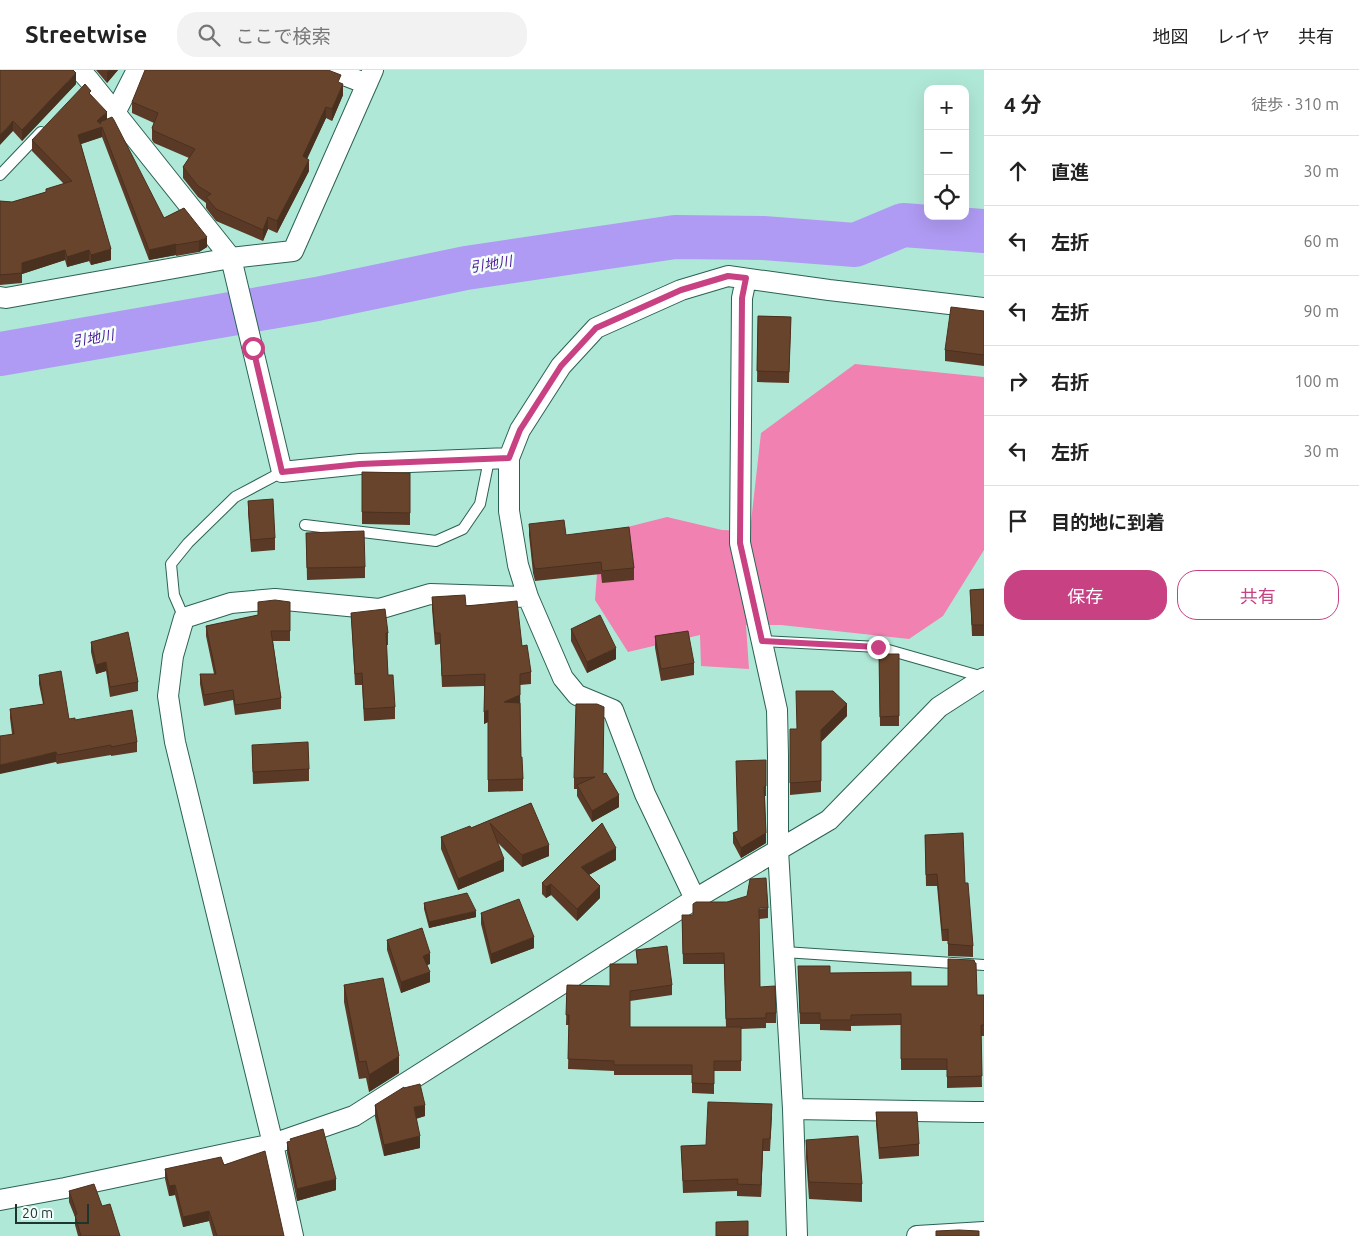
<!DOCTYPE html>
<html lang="ja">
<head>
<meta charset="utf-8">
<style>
	body { margin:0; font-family:Ubuntu,"Noto Sans JP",sans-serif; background:#f2f2f2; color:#222 }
	.controls { position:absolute; right:15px; top:15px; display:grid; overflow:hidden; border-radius:10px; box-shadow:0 5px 20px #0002 }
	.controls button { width:45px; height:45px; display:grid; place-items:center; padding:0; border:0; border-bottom:1px solid #e0e0e0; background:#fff; color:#222; font:25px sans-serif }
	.scale { position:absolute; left:15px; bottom:12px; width:74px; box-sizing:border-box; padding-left:5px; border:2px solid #1e342e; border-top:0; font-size:14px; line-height:18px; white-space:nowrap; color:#1e342e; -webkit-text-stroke:4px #f3fefb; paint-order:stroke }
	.stop { position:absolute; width:15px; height:15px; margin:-11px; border:4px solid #c74183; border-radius:50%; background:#fff }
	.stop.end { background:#c74183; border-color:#fff; box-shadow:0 1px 5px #0008 }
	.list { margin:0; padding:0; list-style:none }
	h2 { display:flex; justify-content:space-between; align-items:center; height:65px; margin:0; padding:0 20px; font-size:21px }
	h2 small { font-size:16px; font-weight:400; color:#767676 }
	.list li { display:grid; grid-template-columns:32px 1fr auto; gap:15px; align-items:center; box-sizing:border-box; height:70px; padding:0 20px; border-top:1px solid #e0e0e0 }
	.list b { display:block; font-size:19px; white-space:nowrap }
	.list em { font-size:16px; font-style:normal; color:#767676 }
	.actions { display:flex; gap:10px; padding:15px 20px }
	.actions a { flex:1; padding:11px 0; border:1px solid #c74183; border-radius:20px; text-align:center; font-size:18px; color:#c74183 }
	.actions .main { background:#c74183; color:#fff }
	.icon { flex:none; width:28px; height:28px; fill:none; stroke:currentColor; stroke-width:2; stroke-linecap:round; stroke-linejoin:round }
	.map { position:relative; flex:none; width:984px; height:1166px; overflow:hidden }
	header { display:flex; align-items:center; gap:30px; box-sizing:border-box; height:70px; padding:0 25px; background:#fff; border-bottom:1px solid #e0e0e0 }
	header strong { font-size:24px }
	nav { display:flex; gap:28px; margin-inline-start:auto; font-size:18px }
	.search { width:350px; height:45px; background:#f2f2f2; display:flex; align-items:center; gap:12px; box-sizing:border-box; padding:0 18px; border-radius:20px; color:#767676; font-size:19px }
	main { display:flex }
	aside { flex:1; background:#fff }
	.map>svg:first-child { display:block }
</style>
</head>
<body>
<header>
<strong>Streetwise</strong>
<div class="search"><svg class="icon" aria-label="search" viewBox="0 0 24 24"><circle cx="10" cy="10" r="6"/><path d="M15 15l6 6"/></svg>ここで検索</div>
<nav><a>地図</a><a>レイヤ</a><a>共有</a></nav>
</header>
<main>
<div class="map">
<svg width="984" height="1166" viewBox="0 0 984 1166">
	<rect width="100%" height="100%" fill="#b0e8d7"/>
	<path fill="#f081b1" d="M855,294L984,307V480L943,546L909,569L781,555H746L749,599L701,596L700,565L628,582L595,530L600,464L667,447L722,460L750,461L761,363Z"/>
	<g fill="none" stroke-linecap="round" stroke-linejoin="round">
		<path stroke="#af9bf3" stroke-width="44" d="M0,284L317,229L466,198L675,167L763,168L855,175L903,155L984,161"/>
		<defs>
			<path id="service" d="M0,105L41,62
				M305,455L436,471L463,459L480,434L489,390
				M184,548L174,525L171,494L188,473L235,427L282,402
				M762,571L878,577L983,607
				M784,882L984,895"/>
			<path id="minor" d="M80,0L89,10L231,188L282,402L360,394L509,388L520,360L561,296L596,258L681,220L728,206L829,220L984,238
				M331,0L367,14
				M115,43L137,0
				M746,209L742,228L740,473L777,640L778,686V780L793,1039L797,1166
				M0,227L6,228L231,188L293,181L373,0
				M509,388V441L518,495L528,527L563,608L577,625L613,640L645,724L695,829
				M793,1039L974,1042H984
				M0,1130L65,1118L273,1074L354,1046L695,829L829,750L939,637L984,608
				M293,1166L273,1074L175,672L168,626L173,586L184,548L231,533L275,529L379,539L430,524L528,527
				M917,1166L984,1162"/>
		</defs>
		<use href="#service" stroke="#2b6153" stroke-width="12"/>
		<use href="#minor" stroke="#2b6153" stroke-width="22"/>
		<use href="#service" stroke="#fff" stroke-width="10"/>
		<use href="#minor" stroke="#fff" stroke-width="20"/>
	</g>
	<path fill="#5a3a26" d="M0,0L76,14L22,71L13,61Z
		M96,0H118L107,13Z
		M341,13L343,25L332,51L326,48L307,88L309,101L277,163L268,159L263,171L216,151L206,138V133L198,127L183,108V97L189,88L154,73L152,70V58L154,53L132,43V32Z
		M91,25L107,49L164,148L184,138L207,177L199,182L176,186V185L149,190L102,67L81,74L111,190L91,195L89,191L67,197L65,190L22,204V213L0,215V131L12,132L46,122V119L64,114L32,81V70Z
		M984,241V296L945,291V280Z
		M758,246L791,247L789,313L757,312Z
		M362,402L410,403V455L362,454Z
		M248,431L275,468V480L251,482L248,443Z
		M529,454L566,465L634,498V510L602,513L601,504L535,511L533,503L529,465Z
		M306,463L365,497V508L307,510Z
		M984,519V566H972L970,520Z
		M432,527L466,536L522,576L531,602V614L520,615L521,687L523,709V721L488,722V652L484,654V616L442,617L440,574L435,575L432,539Z
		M290,532V571H273L281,628V639L235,645L233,630L204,636L200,614V604H214L206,566V556L258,545Z
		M351,543L388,563V575H386L388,605L395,637V649L364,651L362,615H355Z
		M571,559L616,589L587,603L571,571Z
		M655,566L694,593V605L661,611L655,578Z
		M91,572L138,612V621L110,627L106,601L96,604L91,582Z
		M879,584H899V656H880Z
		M39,605L69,649L75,650L137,672V682L111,686V685L57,694L56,692L12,664L10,648V639L43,634L39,614Z
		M847,646L821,672V722L790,725V659H797Z
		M252,675L309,699V711L253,714Z
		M766,690V726H765L766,773L741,788L733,773V763L738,761Z
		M603,704L619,737L592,752L577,726V719H574V708Z
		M531,733L549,786L522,797L497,772L504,801L458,820L441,779V767L471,758Z
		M925,765L965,813L973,876V887L948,886V871H942L937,816H926Z
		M616,790L589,805L600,828L577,851L551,825L546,828L542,824V813Z
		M424,833L476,847L429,858L424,839Z
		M768,838V848L759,849L760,917L776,943V953H766V958L741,959V1001H714V1024L692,1023V1005H614V1001L568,999L569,955H566L567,915L610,916L637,894L636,880L672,915V925L630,931V957H726L724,894H683L682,845H693Z
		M481,843L534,878L491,894L481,854Z
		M387,870L430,894L427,895L430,912L401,923L387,880Z
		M798,896L830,903L911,916L977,925H984V966H981L982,1017L947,1018V1000H901V955L851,956V961L820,960V954H800Z
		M344,915L399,1003L369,1022L366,1008L359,1009L344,932Z
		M375,1035L425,1046L416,1049L420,1078L384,1086L375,1047Z
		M876,1042L919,1074V1086L879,1089L876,1054Z
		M772,1046L770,1081H763L761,1127L737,1126V1121L683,1123L681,1076L706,1075Z
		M806,1070L862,1114V1132L809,1129L806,1088Z
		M287,1072L336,1120L297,1131L287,1083Z
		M224,1095L284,1166H213L209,1151L183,1157L175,1125L169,1126L165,1109V1099Z
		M69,1121L102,1136L120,1166H78L75,1155V1147L69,1132Z"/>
	<path fill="#4a301f" d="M109,0H118L107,13V2Z
		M76,3V14L22,71V60Z
		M343,14V25L332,51V39Z
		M326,37V48L303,98V86Z
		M107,42V52L102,57V67L78,75V65L97,51Z
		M13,51V61L0,75V65Z
		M309,90V101L277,163V151Z
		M268,147V159L263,171V160Z
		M207,167V177L199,182V171Z
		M176,174V185L149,190V180Z
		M111,179V190L91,195V185Z
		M65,180V190L22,204V193Z
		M89,180V191L67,197V187Z
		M616,578V589L587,603V592Z
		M106,592V601L96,604V595Z
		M520,625V636L504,632Z
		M847,634V646L821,672V660Z
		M488,640V652L484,654V642Z
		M56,682V692L0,704V695Z
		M619,725V737L592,752V741Z
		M766,763V773L741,788V778Z
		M549,775V786L522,797V785Z
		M616,778V790L581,809V797Z
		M504,789V801L458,820V809Z
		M551,814V825L546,828V817Z
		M600,816V828L577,851V839Z
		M476,841V847L429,858V852Z
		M534,867V878L491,894V884Z
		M430,883V894L423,896V886Z
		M430,902V912L401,923V912Z
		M399,986V1003L369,1022V1005Z
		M425,1035V1046L414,1049V1037Z
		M420,1066V1078L384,1086V1075Z
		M763,1069V1081L761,1127V1115Z
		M336,1109V1120L297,1131V1119Z
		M175,1115V1125L169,1126V1116Z
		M209,1141V1151L183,1157V1147Z"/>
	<path fill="#69442c" stroke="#4a301f" d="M0,0H73L76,3L22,60L13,51L0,65Z
		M145,0H328L341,5L338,12L343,14L332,39L326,37L303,86L309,90L277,151L268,147L263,160L216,139L206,127L211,124L198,116L183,97L195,79L154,61L152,58L158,43L132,32Z
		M85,14L91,21L89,23L107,42L97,51L101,54L100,52L112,47L114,50L164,148L184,138L207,167L199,171L176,175V174L149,180L102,57L78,65L111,179L91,185L89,180L67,187L65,180L22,193V203L0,205V131L12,132L46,122V119L72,111L32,70Z
		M951,237L984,241V285L945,280Z
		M758,246L791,247L789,302L757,301Z
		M362,402L410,403V443L362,442Z
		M273,429L275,468L251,470L248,431Z
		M564,450L566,465L629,457L634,498L602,501L601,492L535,499L533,492L529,454Z
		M364,461L365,497L307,498L306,463Z
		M984,519V555H972L970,520Z
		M465,525L466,536L517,531L522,576L527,575L531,602L520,604V625L504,632L520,633L521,687H522L523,709L488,710V640L484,642L485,604L442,606L440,563H435L432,527Z
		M275,530L290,532V561H271L281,628L235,635L233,620L204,625L200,604H216L206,556L258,545V532Z
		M385,539L388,563H386L388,605H393L395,637L364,639L362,603L355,604L351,543Z
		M600,545L616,578L587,592L571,559Z
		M688,561L694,593L661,599L655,566Z
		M128,562L138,612L110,617L106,592L96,595L91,572Z
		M879,584H899V646L880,647Z
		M61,601L69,649L75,648V650L132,640L137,672L111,677V675L57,685L56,682L0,695V666L14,664L10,639L44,634L39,605Z
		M796,621H833L847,634L821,660V711L790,713V659H797Z
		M576,634H597L604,637L603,704L606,703L619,725L592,741L577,715L595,707L574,708Z
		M308,672L309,699L253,702L252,675Z
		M766,690V716L764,717L766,763L741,778L733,763L738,761L736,691Z
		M531,733L549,775L522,785L490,753L504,789L458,809L441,767L470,756L471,758Z
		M602,753L616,778L581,797L600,816L577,839L551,814L546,817L542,813Z
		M963,763L965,813H968L973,876L948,874V859L942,860L937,804L926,805L925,765Z
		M766,808L768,838H759L760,917L775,916L776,943H766V948L726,949L724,883L683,884L682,845H693V834L696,832H727L747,826L750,809Z
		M467,823L476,841L429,852L424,833Z
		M519,829L534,867L491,884L481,843Z
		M422,858L430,883L423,886L430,902L401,912L387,870Z
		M667,876L672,915L630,921V957H741V991H714V1014L692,1013V995H614V991L568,989L569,945H566L567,915L610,916V894H638L636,880Z
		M948,889L974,890L975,893H976L977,925H984V955H981L982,1006L947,1007V989H901V944L851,945V950H820V943H800L798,896H830V903L911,902V916H948Z
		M383,908L399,986L369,1005L366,991L359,992L344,915Z
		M420,1014L425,1035L414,1037L420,1066L384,1075L375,1035L404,1017V1018Z
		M708,1032L772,1034L770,1069H763L761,1115L737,1114L738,1109L683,1111L681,1076L706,1075Z
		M876,1042H917L919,1074L879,1078Z
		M323,1059L336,1109L297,1119L287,1072L291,1071L290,1069Z
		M858,1066L862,1114L809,1112L806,1070Z
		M265,1081L284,1166H217L209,1141L183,1147L175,1115L169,1116L165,1099L221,1087L224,1095Z
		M94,1114L102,1136L110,1134L120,1166H81L75,1145L77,1144L69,1121Z
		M748,1151V1166H716V1152Z
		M959,1160L979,1161V1166H936V1161Z"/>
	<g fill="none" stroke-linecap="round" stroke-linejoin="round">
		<path stroke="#c74183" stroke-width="6" d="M253,278L282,402L360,394L509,388L520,360L561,296L596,258L681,220L728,206L746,208L742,228L740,473L762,571L878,577"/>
	</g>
	<g text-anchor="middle" stroke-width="5" stroke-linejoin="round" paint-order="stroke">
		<g font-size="14" font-style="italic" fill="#4c1699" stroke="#f3fefb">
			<text transform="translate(491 194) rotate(-9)" y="5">引地川</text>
			<text transform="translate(93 268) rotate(-10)" y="5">引地川</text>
		</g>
	</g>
</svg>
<div class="controls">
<button>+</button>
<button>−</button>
<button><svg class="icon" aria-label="locate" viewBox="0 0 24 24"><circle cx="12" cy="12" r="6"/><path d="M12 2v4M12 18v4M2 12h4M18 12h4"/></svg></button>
</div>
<div class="scale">20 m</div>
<div class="stop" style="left:253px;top:278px"></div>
<div class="stop end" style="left:878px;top:577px"></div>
</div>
<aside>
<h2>4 分<small>徒歩 · 310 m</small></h2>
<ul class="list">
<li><svg class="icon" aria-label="ahead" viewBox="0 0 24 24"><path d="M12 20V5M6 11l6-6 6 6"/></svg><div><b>直進</b></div><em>30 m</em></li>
<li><svg class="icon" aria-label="left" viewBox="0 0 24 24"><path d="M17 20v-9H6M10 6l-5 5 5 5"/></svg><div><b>左折</b></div><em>60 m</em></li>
<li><svg class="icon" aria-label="left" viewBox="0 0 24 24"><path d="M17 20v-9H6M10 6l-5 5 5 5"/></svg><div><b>左折</b></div><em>90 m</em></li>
<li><svg class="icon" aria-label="right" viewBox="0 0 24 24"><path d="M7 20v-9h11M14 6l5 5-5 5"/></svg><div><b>右折</b></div><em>100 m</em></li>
<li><svg class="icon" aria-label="left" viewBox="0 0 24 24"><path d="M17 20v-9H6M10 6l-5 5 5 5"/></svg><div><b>左折</b></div><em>30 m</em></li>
<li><svg class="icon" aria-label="arrive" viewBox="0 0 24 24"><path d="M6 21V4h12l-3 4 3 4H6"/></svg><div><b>目的地に到着</b></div></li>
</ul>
<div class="actions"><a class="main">保存</a><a>共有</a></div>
</aside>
</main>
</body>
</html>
